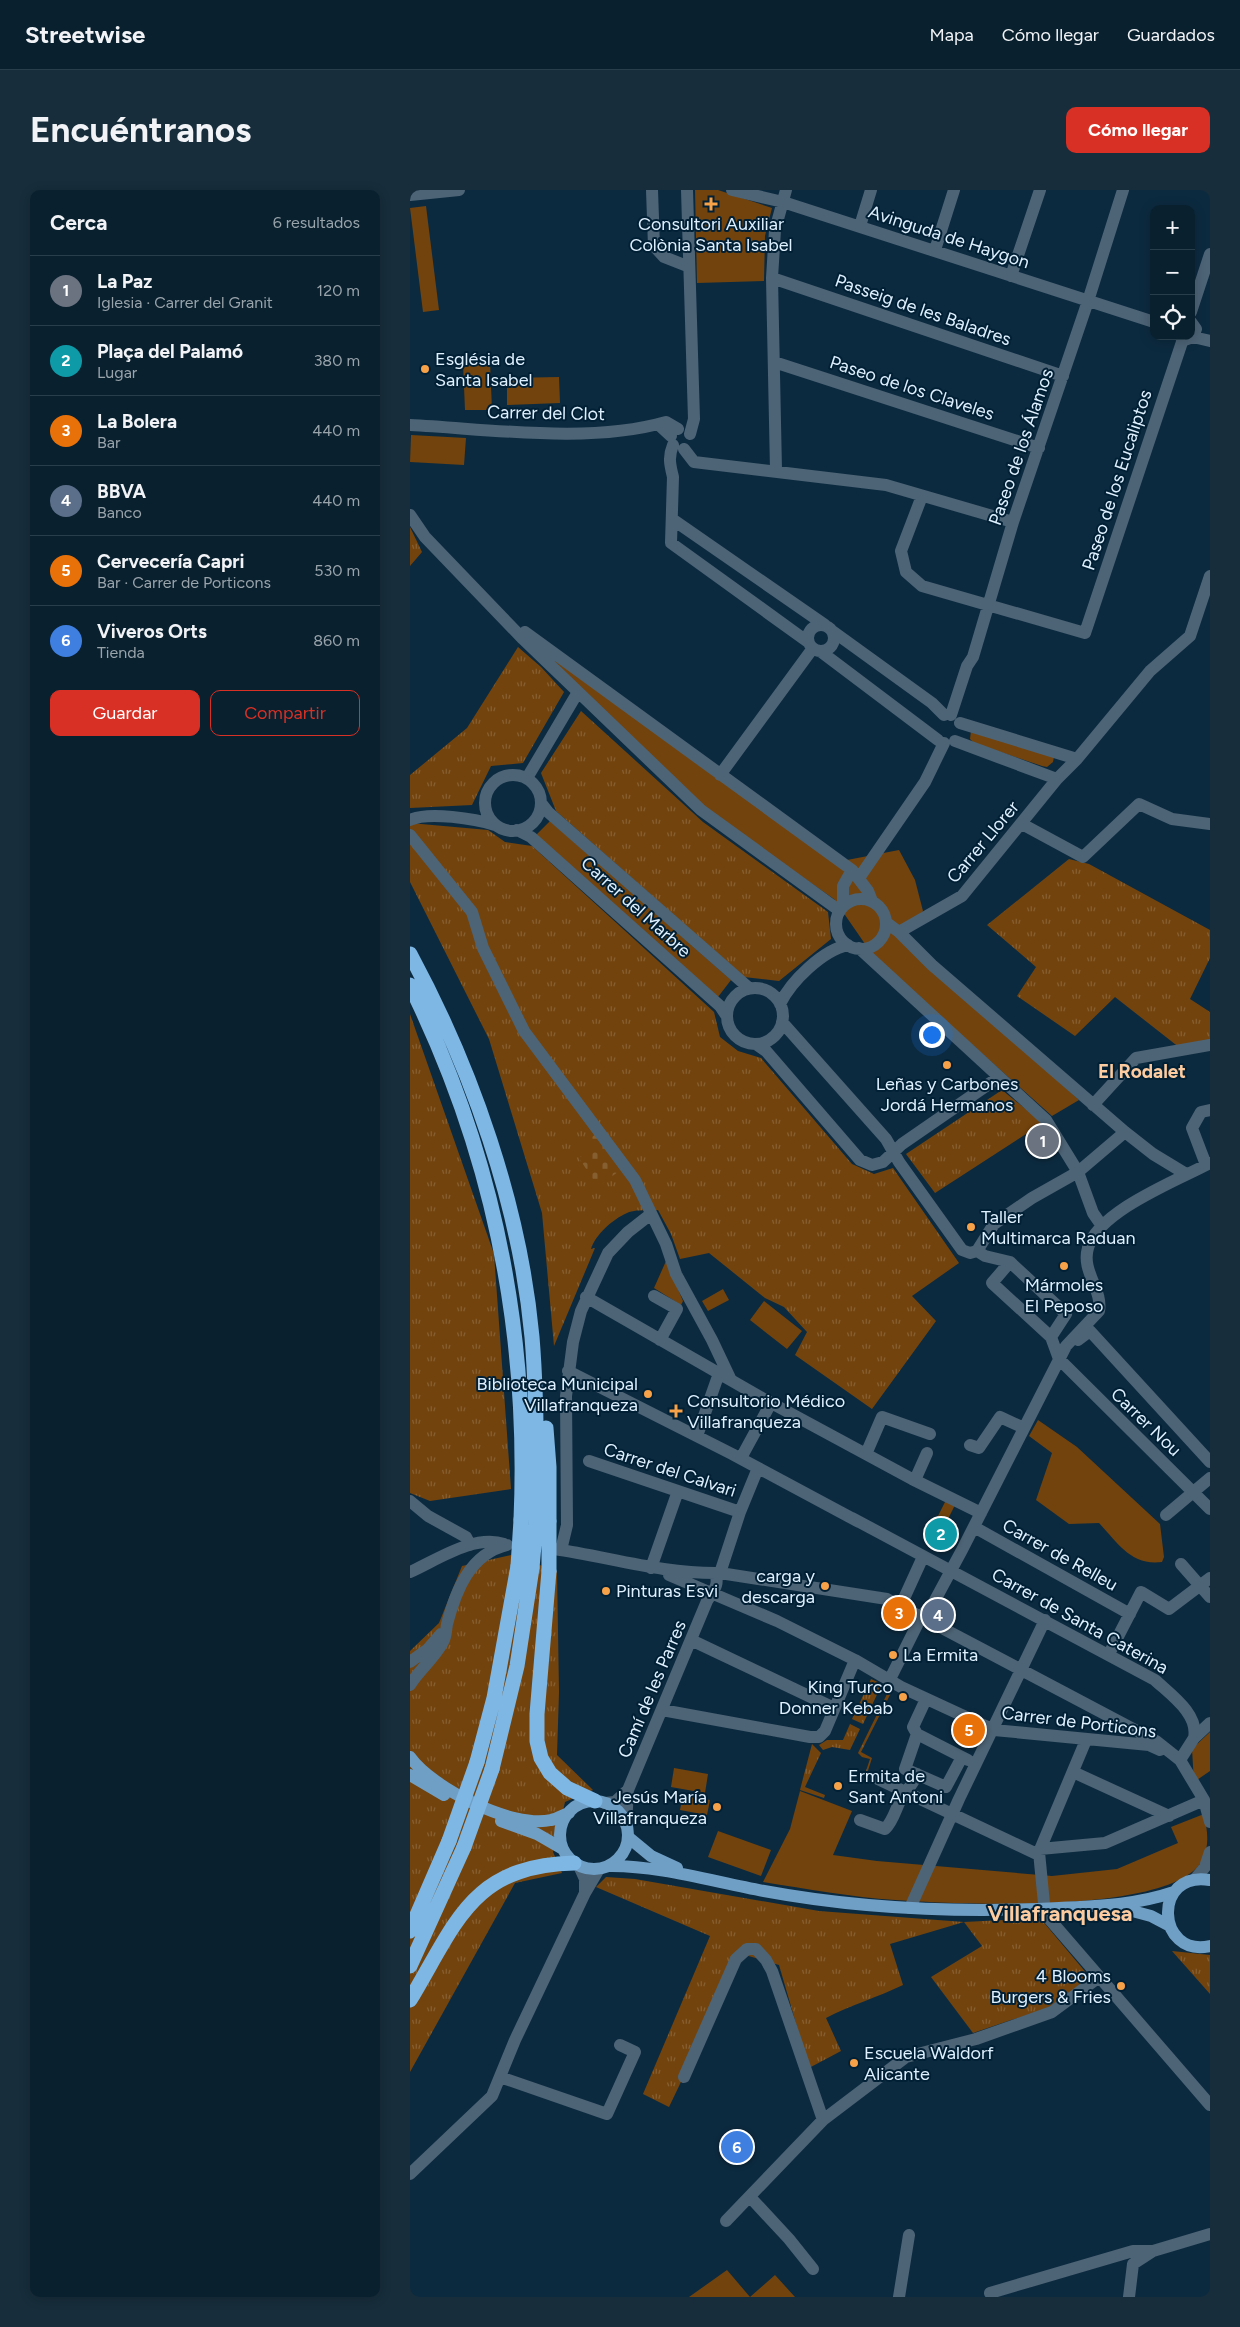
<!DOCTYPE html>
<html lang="es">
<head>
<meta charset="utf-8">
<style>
	body { margin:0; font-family:Figtree,sans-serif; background:#172d3b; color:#f1f3f6 }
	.controls { position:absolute; right:15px; top:15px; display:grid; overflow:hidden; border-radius:10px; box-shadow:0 2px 12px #0003 }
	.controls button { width:45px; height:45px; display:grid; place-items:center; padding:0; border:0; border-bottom:1px solid #293e4b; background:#09202f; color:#f1f3f6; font:25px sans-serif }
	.you { position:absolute; left:521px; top:844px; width:18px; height:18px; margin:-12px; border:4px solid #fff; border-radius:50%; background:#1a73e8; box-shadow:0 0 0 8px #1a73e833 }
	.badge { display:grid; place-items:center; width:32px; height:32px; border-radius:50%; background:#d93025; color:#fff; font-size:16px; font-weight:700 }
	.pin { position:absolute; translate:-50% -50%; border:2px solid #fff; box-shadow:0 1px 5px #0006 }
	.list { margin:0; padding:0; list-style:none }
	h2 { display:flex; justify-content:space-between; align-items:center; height:65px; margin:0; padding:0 20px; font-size:21px }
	h2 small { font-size:16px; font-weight:400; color:#99a3aa }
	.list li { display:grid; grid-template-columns:32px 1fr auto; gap:15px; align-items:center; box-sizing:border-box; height:70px; padding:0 20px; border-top:1px solid #293e4b }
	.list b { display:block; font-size:19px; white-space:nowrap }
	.list p { margin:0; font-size:16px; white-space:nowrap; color:#99a3aa }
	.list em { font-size:16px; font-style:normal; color:#99a3aa }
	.actions { display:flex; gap:10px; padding:15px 20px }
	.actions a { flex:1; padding:11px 0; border:1px solid #d93025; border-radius:10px; text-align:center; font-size:18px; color:#d93025 }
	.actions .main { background:#d93025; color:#fff }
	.icon { flex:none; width:28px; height:28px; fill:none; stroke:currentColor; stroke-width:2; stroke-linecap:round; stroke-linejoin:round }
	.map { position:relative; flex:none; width:800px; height:2107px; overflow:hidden; border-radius:10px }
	header { display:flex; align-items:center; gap:30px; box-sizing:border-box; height:70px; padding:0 25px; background:#09202f; border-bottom:1px solid #293e4b }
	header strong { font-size:24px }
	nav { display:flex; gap:28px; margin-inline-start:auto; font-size:18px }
	.intro { display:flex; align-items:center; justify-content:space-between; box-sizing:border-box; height:120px; padding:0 30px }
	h1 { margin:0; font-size:35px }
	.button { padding:12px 22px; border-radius:10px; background:#d93025; color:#fff; font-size:18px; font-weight:700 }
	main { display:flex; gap:30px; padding:0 30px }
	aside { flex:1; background:#09202f; border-radius:10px; box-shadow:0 2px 12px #0003 }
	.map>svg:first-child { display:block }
</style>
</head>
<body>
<header>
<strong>Streetwise</strong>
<nav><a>Mapa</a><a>Cómo llegar</a><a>Guardados</a></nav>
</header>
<div class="intro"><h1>Encuéntranos</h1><a class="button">Cómo llegar</a></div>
<main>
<aside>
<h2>Cerca<small>6 resultados</small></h2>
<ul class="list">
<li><span class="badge" style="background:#6b7280">1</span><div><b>La Paz</b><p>Iglesia · Carrer del Granit</p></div><em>120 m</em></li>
<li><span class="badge" style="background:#0f9aa8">2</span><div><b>Plaça del Palamó</b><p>Lugar</p></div><em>380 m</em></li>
<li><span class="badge" style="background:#e8710a">3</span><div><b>La Bolera</b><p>Bar</p></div><em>440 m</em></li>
<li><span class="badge" style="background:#5c6f8a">4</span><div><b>BBVA</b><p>Banco</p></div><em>440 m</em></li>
<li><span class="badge" style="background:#e8710a">5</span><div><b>Cervecería Capri</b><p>Bar · Carrer de Porticons</p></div><em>530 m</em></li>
<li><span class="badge" style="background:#3f7fe0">6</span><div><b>Viveros Orts</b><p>Tienda</p></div><em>860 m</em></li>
</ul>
<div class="actions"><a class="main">Guardar</a><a>Compartir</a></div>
</aside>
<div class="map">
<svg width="800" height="2107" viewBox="0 0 800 2107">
	<defs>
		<pattern id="grass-tufts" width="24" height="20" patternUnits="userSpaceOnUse" patternTransform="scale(1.25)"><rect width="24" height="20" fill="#72430d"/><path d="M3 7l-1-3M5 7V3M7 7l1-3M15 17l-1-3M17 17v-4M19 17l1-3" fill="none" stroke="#865f31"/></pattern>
		<pattern id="cemetery-stones" width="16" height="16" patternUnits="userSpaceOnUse" patternTransform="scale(1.25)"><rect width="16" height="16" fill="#72430d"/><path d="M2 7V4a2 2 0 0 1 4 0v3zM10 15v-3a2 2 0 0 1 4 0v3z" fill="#865f31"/></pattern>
	</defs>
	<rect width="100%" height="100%" fill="#0c2a3f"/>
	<path fill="url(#grass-tufts)" d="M0,337L12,362L0,376Z
		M108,457L131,477L154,502L113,573L81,576L62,615L0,618V585L57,538Z
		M171,521L293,632L418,722L421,749L369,791L334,787L146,621L131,583Z
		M0,633L78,640L95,652L122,656L304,822L310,847L328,861L351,868L442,974L464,984L483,978L549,1073L502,1106L526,1131L462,1219L385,1165L397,1142L374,1117L355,1108L299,1063L270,1069L261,1044L248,1020C239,1021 225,1019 217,1023C203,1029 185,1045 181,1059L185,1058L144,1156L132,1023L79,849L0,692Z
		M659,669L679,674L800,740V768L780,809L800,822V851L770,858L705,807L665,846L607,806L626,777L577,735Z
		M0,824L84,1064L101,1299L20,1311L0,1303Z
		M592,900L633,933L525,1003L496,964Z
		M101,1365L147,1381L149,1502L147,1565L183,1600L155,1612L143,1662L152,1683L105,1693L0,1882V1461L29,1433L52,1376Z
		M461,1489L472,1494L453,1534L442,1529Z
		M480,1498L483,1499L451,1562L462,1568L455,1590H453L460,1569L452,1567L448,1563Z
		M440,1534L450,1539L440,1560L422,1557L413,1560L409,1555L417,1550H433Z
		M402,1554L411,1563L395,1597L415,1605L414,1608L390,1600Z
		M196,1687L225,1689L409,1721L554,1732L630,1728L683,1791L642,1819L601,1830L563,1843L521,1787L572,1756L554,1732L480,1754L493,1795C468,1807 441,1815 416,1828L431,1861L399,1878L369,1775L332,1764L259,1917L233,1904L300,1746L186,1697Z
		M762,1761L800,1765V1804Z"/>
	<path fill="url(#cemetery-stones)" d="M186,944L213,978L188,997L169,968L181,959V955L178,950Z"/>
	<path fill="#72430d" d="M285,0H308L362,18L355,46L354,91L287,93Z
		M16,16L29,120L13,122L0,18Z
		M80,171L82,220H55L53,173Z
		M149,187L150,213L97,215V188Z
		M1,245L56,248L54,275L0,272Z
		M138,466L437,670L489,660L505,690L513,721L492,749L669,910L642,926L464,767L424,709L290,616Z
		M561,541L644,567L643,572L637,577L632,576L564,553L560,549Z
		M140,631L321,790L308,807L126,645Z
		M256,1071L273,1111L271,1115L244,1098Z
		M313,1099L319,1110L298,1121L292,1111Z
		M354,1111L392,1141L377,1159L340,1130Z
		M628,1230L667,1257L750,1334L754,1367L752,1372C721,1376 708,1353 689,1333L659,1334L626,1310L642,1263L619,1246Z
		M536,1310L545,1315L534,1337L525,1332Z
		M800,1542V1581L784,1592L782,1559Z
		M264,1578L298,1584L295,1603L261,1597Z
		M390,1601L442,1621L423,1665L467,1671L642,1686L707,1679L768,1653L761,1637L794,1624C797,1640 800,1653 793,1669C765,1726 543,1714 485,1710C441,1707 397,1699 353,1692L380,1639Z
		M273,1605L300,1610L297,1625L270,1620Z
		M308,1641L361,1660L351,1686L298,1667Z
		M317,2080L340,2107L365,2085L385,2107H279Z"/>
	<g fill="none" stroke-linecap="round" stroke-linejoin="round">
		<path stroke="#4d6476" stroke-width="12" d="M242,0L244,56L254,67L277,76
			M277,0L284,229L280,244
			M322,0L373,12L744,132
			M0,5L49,0
			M450,36L461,0
			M525,60L544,0
			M601,86L630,0
			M362,88L653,186
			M781,122L800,64
			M770,146L775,150L783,147L786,139L781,132
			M783,147L800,151
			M364,172L629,258
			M248,234L261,246
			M0,235C81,239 178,254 256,232L268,239
			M263,255C258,267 260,275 263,287L261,353L398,452
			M274,259L284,272L476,295L603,332
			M366,280L362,88L365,40L376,0
			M512,306L491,361L496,382L512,396L675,443L773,149
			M0,325L15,347L113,449L291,620L430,721
			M262,329L415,435
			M398 448a13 13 0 1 1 26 0a13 13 0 1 1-26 0Z
			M421,440L522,513L534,525
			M115,442L442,680L458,701L462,711
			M410,461L528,550
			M541,525L557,476L563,467L603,332L678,111L713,0
			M550,533L667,569
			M545,551L647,589
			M310,585L403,458
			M75 613a28 28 0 1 1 56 0a28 28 0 1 1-56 0Z
			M117,588L168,502
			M131,613L138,622L339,798
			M0,630C18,621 66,629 85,635
			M612,634L673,667L729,614L762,629L800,634
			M107,640L121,647L310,816L316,825
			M0,645L62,722L73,758L114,841L225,990L256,1054L266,1084L302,1150L320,1188
			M449,688L515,592L534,553
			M426 734a25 25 0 1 1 50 0a25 25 0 1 1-50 0Z
			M433,717V696L442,680
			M477,733L489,742L522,775L715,942L743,964L776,984
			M489,742L552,706L647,589L667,569L740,481L780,446L800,386
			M449,758L636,930L668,982L683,1023L692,1036
			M317 826a28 28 0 1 1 56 0a28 28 0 1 1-56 0Z
			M370,814C381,791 413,760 438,755
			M372,832L476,949L489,972L552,1060L560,1063L567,1061
			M346,854L356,861L450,970L462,975L473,972L492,954L589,887
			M683,915L726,868L800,855
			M796,975L782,938L791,922L800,920
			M567,1061L575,1066L600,1072L656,1124L641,1147L649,1169L800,1319
			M567,1061L584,1034L622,1008L668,982L715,942
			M600,1072L582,1093L641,1147
			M244,1106L267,1119L250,1150
			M176,1107L352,1208L502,1289L571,1323
			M668,1150L680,1141L800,1272
			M158,1181L322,1264L449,1332
			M287,1246L307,1189
			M560,1255L569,1258L590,1227L614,1238
			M456,1264L472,1227L520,1244
			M331,1268L361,1213
			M179,1271L330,1322
			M505,1290L517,1263
			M0,1311L18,1326L56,1347L60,1355
			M756,1325L800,1288
			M442,1328L745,1490C761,1505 789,1524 784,1548
			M564,1337L720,1424
			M144,1359C199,1367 253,1384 310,1383L477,1409L746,1551L770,1570L794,1610L800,1632
			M151,1360L157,1335L156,1206L163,1152L171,1121L198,1063L218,1042L241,1024
			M771,1374L800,1407
			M241,1378L268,1301
			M0,1382C27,1370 64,1344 94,1354
			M310,1383L330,1322L348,1278
			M259,1385L367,1431L445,1470L491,1497L584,1540L739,1555L750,1560
			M491,1415L512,1369
			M281,1450L424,1518
			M699,1464L731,1402L759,1419L800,1388
			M0,1472L18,1459L31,1444
			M479,1491L512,1425L523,1414L552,1360L656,1156L689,1121C693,1100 671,1081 678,1058C688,1021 768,990 800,973
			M0,1495C9,1480 24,1469 33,1452C36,1447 36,1440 37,1434C46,1400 60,1364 97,1355
			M516,1509L503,1537L507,1544L495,1579L536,1597L552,1567
			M252,1520L400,1547H409L415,1541L445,1470
			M507,1544L558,1570
			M676,1550L629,1662L635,1724L800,1915
			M770,1570L784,1548L800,1533
			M663,1582L759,1626
			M468,1589L629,1665
			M195,1613L205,1612L218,1600
			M450,1630L475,1639C483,1631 485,1621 490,1611C495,1602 503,1595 507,1584
			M216,1635L218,1600L297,1411C303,1401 310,1395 305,1383
			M630,1659L695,1653L794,1610
			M169,1676L175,1689V1702
			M785,1689L795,1677L800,1662
			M500,1718L549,1609L635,1430
			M90,1887L197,1924L225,1862L210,1855
			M274,1887L326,1769L337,1759H346L356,1770L362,1781L413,1930
			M0,1984L82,1906L105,1850L175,1703L189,1679
			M340,2007L379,2049L403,2079
			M316,2031L413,1930L496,1867L566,1849L642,1822L688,1788
			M580,2103L723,2061H743
			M489,2107L499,2045
			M719,2107L723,2074L743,2061L800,2044"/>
		<path stroke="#709fc5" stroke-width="12" d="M0,1567C22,1598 102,1639 141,1630C147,1629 153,1625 159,1623
			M0,1585L34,1605
			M150 1645a34 34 0 1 1 68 0a34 34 0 1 1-68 0Z
			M91,1631L127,1644L153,1659
			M218,1647L241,1666L267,1678
			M198,1676C248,1675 304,1692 354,1701C451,1719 550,1723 649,1718C688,1716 726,1715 764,1702
			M800,1690C742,1680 746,1768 800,1756
			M711,1718L741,1726L760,1736"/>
		<path stroke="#7eb7e4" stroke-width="15" d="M0,764C62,879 110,1016 122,1147C127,1208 127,1270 126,1332
			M0,795C84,964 119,1142 111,1330
			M136,1238L139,1277V1331
			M139,1381L127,1524V1551L131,1568L140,1583L157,1598L185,1611
			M67,1572L84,1508L108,1376
			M82,1579L107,1476L122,1378
			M0,1741L39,1651
			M0,1776L54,1657
			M0,1810C47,1732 61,1676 164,1673"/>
		<path stroke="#7eb7e4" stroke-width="15" d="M108,1376L111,1330
			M122,1378L126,1332
			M139,1381V1331
			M39,1651L67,1572
			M54,1657L82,1579"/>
	</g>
	<g fill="#f7a149" stroke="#022035" stroke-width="2">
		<path d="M298.5 6.5h5v5h5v5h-5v5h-5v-5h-5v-5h5z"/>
		<circle cx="15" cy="179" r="5"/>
		<circle cx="537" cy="875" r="5"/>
		<circle cx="561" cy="1037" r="5"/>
		<circle cx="654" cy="1076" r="5"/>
		<circle cx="238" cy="1204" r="5"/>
		<path d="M263.5 1213.5h5v5h5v5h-5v5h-5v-5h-5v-5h5z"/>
		<circle cx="415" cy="1396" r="5"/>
		<circle cx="196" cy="1401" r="5"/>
		<circle cx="483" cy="1465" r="5"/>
		<circle cx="493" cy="1507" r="5"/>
		<circle cx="428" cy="1596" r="5"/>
		<circle cx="307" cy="1617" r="5"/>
		<circle cx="711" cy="1796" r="5"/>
		<circle cx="444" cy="1873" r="5"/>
	</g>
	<g text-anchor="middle" stroke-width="4" stroke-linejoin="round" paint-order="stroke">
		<g font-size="18" fill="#dff1ff" stroke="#022035" text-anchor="start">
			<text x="301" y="40" text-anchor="middle">Consultori Auxiliar<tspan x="301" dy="21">Colònia Santa Isabel</tspan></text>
			<text x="25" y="175">Església de<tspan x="25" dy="21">Santa Isabel</tspan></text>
			<text x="537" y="900" text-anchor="middle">Leñas y Carbones<tspan x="537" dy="21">Jordá Hermanos</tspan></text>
			<text x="571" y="1033">Taller<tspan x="571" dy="21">Multimarca Raduan</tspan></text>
			<text x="654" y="1101" text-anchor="middle">Mármoles<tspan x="654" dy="21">El Peposo</tspan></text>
			<text x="228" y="1200" text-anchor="end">Biblioteca Municipal<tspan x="228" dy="21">Villafranqueza</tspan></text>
			<text x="277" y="1217">Consultorio Médico<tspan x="277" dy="21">Villafranqueza</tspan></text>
			<text x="405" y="1392" text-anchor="end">carga y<tspan x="405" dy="21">descarga</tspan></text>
			<text x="206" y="1407">Pinturas Esvi</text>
			<text x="493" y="1471">La Ermita</text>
			<text x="483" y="1503" text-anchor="end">King Turco<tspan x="483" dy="21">Donner Kebab</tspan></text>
			<text x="438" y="1592">Ermita de<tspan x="438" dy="21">Sant Antoni</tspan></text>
			<text x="297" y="1613" text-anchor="end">Jesús María<tspan x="297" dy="21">Villafranqueza</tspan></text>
			<text x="701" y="1792" text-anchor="end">4 Blooms<tspan x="701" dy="21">Burgers &amp; Fries</tspan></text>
			<text x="454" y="1869">Escuela Waldorf<tspan x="454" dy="21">Alicante</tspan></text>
		</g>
		<g font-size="18" fill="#dff1ff" stroke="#022035">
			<text transform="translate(539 47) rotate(18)" y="6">Avinguda de Haygon</text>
			<text transform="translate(513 120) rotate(19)" y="6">Passeig de les Baladres</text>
			<text transform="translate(502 198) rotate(18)" y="6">Paseo de los Claveles</text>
			<text transform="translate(136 223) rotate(1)" y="6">Carrer del Clot</text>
			<text transform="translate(611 257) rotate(-71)" y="6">Paseo de los Álamos</text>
			<text transform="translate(707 290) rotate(-72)" y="6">Paseo de los Eucaliptos</text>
			<text transform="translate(573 652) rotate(-50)" y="6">Carrer Llorer</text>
			<text transform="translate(226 717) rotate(42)" y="6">Carrer del Marbre</text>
			<text transform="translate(736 1232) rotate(44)" y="6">Carrer Nou</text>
			<text transform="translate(260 1280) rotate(18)" y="6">Carrer del Calvari</text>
			<text transform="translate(650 1365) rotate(29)" y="6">Carrer de Relleu</text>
			<text transform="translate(670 1431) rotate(29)" y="6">Carrer de Santa Caterina</text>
			<text transform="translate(242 1499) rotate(-67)" y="6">Camí de les Parres</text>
			<text transform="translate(669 1532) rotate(7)" y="6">Carrer de Porticons</text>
		</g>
		<g font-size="19" font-weight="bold" fill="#fccb9f" stroke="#022035">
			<text x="732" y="888">El Rodalet</text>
		</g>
		<g font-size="22" font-weight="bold" fill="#fccb9f" stroke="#022035">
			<text x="650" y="1731">Villafranquesa</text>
		</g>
	</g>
</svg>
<div class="controls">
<button>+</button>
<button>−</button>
<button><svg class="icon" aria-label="locate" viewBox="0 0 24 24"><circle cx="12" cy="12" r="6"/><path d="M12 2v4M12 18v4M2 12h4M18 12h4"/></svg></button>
</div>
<div class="you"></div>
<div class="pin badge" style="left:633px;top:951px;background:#6b7280">1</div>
<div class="pin badge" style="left:531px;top:1344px;background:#0f9aa8">2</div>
<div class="pin badge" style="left:489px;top:1423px;background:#e8710a">3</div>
<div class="pin badge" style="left:528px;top:1425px;background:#5c6f8a">4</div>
<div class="pin badge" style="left:559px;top:1540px;background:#e8710a">5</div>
<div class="pin badge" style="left:327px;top:1957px;background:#3f7fe0">6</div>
</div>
</main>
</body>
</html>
